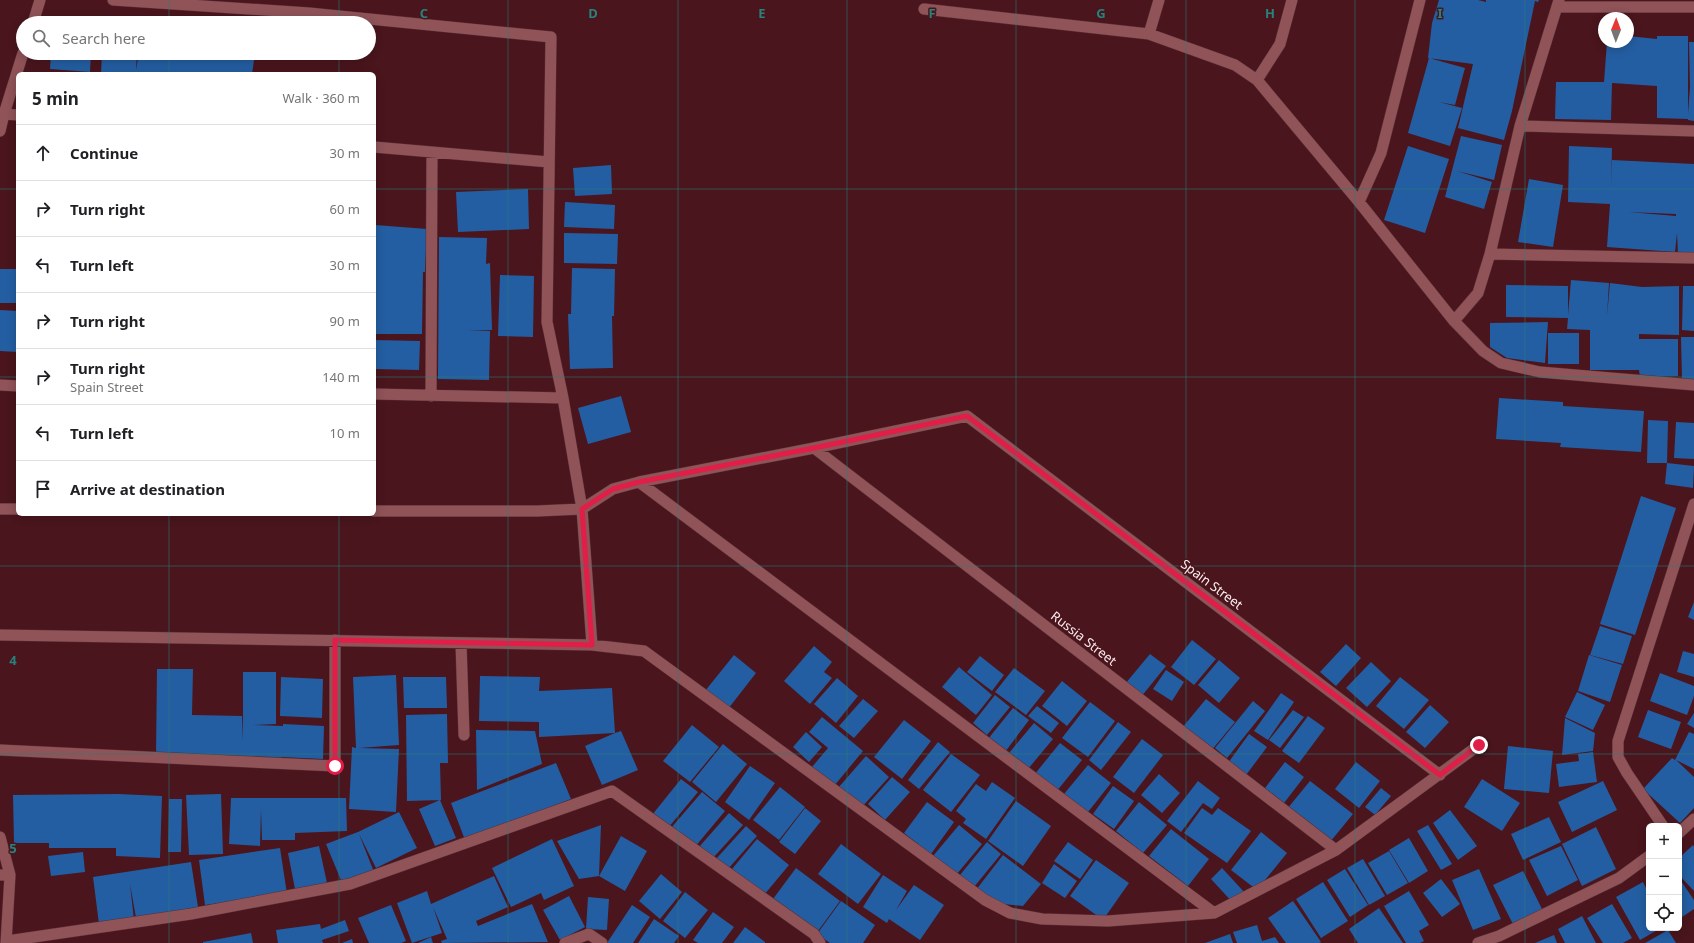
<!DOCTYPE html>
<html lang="en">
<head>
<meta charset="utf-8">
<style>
	body { margin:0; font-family:"Noto Sans",sans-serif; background:#f2f2f2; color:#202124 }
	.controls { position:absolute; right:12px; bottom:12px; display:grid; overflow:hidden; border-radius:6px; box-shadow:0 2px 10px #0003 }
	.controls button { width:36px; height:36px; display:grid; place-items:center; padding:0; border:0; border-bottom:1px solid #e0e0e0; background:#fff; color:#202124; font:20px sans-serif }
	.compass { position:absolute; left:1598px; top:12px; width:36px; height:36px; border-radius:50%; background:#fff; box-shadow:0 2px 10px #0003; rotate:1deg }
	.stop { position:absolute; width:12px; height:12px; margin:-9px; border:3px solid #e11d48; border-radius:50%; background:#fff }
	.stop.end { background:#e11d48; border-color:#fff; box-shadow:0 1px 4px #0008 }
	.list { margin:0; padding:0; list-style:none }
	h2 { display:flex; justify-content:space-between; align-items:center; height:52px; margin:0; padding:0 16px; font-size:17px }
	h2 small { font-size:13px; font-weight:400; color:#757577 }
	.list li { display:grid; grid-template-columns:26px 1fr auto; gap:12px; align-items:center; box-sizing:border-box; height:56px; padding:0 16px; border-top:1px solid #e0e0e0 }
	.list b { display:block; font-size:15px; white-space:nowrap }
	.list p { margin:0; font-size:13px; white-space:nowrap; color:#757577 }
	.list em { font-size:13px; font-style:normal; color:#757577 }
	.icon { flex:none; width:22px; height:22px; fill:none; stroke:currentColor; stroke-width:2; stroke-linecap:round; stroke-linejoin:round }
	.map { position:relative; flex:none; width:1694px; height:943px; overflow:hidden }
	.search { position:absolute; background:#fff; box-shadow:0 2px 10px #0003; left:16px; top:16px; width:360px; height:44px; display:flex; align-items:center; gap:10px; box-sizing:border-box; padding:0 14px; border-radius:22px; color:#757577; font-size:15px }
	.panel { position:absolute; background:#fff; box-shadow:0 2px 10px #0003; left:16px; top:72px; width:360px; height:444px; border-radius:6px }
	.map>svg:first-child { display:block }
</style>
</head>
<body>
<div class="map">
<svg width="1694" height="943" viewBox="0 0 1694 943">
	<rect width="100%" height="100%" fill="#4a151d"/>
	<path fill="#245ea2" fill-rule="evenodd" d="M1439,0H1478L1486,2V0H1539L1538,2L1535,1L1512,111L1504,140L1458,128L1473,64L1428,58L1432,23Z
		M1628,36L1657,39V36H1688V114L1690,87L1689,42H1694V121L1688,120V119L1657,118V86L1612,83L1611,120L1555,119L1556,82H1604L1607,42H1628Z
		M51,53H91L90,72L50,69Z
		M102,53H137L136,70L139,53H255L252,74L101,73Z
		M1429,58L1465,68L1455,105L1439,102L1462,108L1450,146L1408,133Z
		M1461,136L1502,145L1494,180L1457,171L1492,182L1484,209L1445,197Z
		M1408,146L1449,159L1425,233L1384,220Z
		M1569,146L1612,148L1611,187L1612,160L1694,164V256L1678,254L1677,233L1675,252L1607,247L1610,204L1568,202ZM1628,212L1676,214V216Z
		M611,165L612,194L575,196L573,168Z
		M1529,179L1563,185L1553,247L1518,242Z
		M528,189L529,229L458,232L456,192Z
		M565,202L615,205L614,229L564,227Z
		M375,225L427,229L425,272H423L422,334H374Z
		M564,233L618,234L617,264L564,263Z
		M439,237L487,238L486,264L490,263L492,330L468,331H490L489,380L438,379Z
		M572,268L615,269L614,316H612L613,368L570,369L568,314H571Z
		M0,269H18V303H0Z
		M500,275L534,276L533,337L498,336Z
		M1571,280L1609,283L1607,316L1610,283L1642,287L1679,286V335L1639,334V339H1678V376L1640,377L1639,370H1590V330L1567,329L1568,318L1506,317V285L1568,286V315Z
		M1683,286H1694V331L1682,330Z
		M0,310L18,311V352L0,351Z
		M1548,322L1545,363L1507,358L1490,347V323Z
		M1548,333H1579V364H1548Z
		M1681,337H1694V379H1682Z
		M374,340L420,341L419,370L374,369Z
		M621,396L631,432L588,444L578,408Z
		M1499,398L1563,402V406L1644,411L1641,452L1560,447L1561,443L1496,439Z
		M1648,420L1668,421L1667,463H1647Z
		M1676,422L1694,423V459L1674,458Z
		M1667,463L1694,466L1693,488L1665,484Z
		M1641,496L1676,508L1635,635L1600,624Z
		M1694,602V620L1688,617Z
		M1600,626L1632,636L1623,664L1590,655Z
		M1192,640L1216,659L1194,685L1171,667Z
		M1346,644L1361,658L1336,686L1320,672Z
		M814,646L832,662L824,672L832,678L810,704L784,681Z
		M1683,651L1694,654V677L1677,672Z
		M1150,654L1166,666L1141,697L1125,684Z
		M734,655L756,673L728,709L705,691Z
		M1589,655L1622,665L1610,702L1578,691Z
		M980,656L1004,675L992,691L967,672Z
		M1219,660L1240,678L1219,703L1198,685Z
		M1371,662L1391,681L1367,707L1346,688Z
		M959,667L992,695L976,715L942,687Z
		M1014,668L1045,691L1026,715L995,692Z
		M157,669H193L192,715L242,716L243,741V672H276V724L253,725L283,726V724L324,726L323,759L281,757V760L156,756Z
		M1166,670L1184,682L1172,701L1153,689Z
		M1660,673L1694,686V696L1687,715L1650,701Z
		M396,675L399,745L359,748L399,749L396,812L349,809L352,747L356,748L353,677Z
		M480,676L540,677L539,691L612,688L615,733L621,731L638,770L602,785L585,746L615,733L539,737V722L479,721Z
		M281,677L323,679L322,718L280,716Z
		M403,677H446L447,708H404Z
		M1400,677L1429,700L1404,729L1376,706Z
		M837,678L858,696L836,723L814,704Z
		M1062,681L1087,701L1067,726L1042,706Z
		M1577,692L1605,705L1593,730L1565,717Z
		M1281,693L1294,702L1268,740L1254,731Z
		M995,695L1010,707L987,735L973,723Z
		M863,699L878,711L854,738L839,726Z
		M1206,699L1235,722L1211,751L1182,728Z
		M1253,701L1265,711L1227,758L1215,748Z
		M1090,702L1115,721L1088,757L1062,738Z
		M1430,705L1449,722L1425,748L1406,732Z
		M1037,706L1059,723L1051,733L1028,716Z
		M1013,708L1029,720L1005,752L988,739Z
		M1293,710L1304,717L1280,748L1269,740Z
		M1648,710L1681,722L1671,749L1638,737Z
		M1694,713V728L1687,724Z
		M447,714L448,763H440L441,800L407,801L406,715Z
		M1308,716L1325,728L1299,763L1282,751Z
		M822,717L863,751L834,786L812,767L828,748L809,732Z
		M1565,718L1595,733L1593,751L1562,755Z
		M904,720L931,741L902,779L874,757Z
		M1118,722L1131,732L1101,770L1089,760Z
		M1034,723L1053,739L1028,769L1009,753Z
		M692,725L719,747L690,782L663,761Z
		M476,730L535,731L542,764L477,790Z
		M806,732L822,747L809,762L793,747Z
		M1689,732L1694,734V769L1676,760L1694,777V808L1680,823L1643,789L1672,758L1675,760Z
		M1249,734L1267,747L1246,775L1228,763Z
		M1142,739L1163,755L1134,793L1113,777Z
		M938,742L950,752L919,789L908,780Z
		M1060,743L1082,760L1056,792L1034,775Z
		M723,744L747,764L716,802L692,782Z
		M1508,746L1553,751L1549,793L1504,789Z
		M1593,752L1597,782L1559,787L1556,764L1579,761L1578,754Z
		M951,754L980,775L951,812L923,790Z
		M866,756L889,777L861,808L838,788Z
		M1285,762L1304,777L1284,803L1265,788Z
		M1356,762L1380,781L1359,808L1335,789Z
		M556,763L571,799L465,840L451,803Z
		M1088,765L1111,783L1088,812L1064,794Z
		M750,766L775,783L749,820L725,802Z
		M1159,774L1180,793L1162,813L1141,795Z
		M892,777L910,792L885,820L868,804Z
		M681,779L698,792L668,828L652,815Z
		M1482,779L1520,803L1502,831L1464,807Z
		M1198,781L1220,798L1212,809L1203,803L1181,832L1167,821Z
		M1310,781L1353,814L1330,842L1287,809Z
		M1603,781L1617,810L1572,832L1558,802Z
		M992,782L1015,798L986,839L963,823L966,819L956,811L976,784L986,791Z
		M1113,786L1134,801L1114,829L1093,814Z
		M780,787L805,807L779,840L753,820Z
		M1381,788L1391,796L1375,815L1365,807Z
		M702,792L725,811L694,848L671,828Z
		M118,794L162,796L160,858L116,856V848H49V843H14L13,795Z
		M221,794L223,854L189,855L186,795Z
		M231,798H346L347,831L295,833V840H262L261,809L260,846L229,844Z
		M169,799H182L181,852H168Z
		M440,800L456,838L435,846L419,809Z
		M1016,801L1051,826L1023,866L988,841Z
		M927,802L954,822L931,854L904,833Z
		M1139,802L1167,825L1143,853L1116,831Z
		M805,808L821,821L795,854L779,842Z
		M1202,808L1212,815L1218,808L1251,831L1227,863L1184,833Z
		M1450,810L1477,846L1458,860L1433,823Z
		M399,812L417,848L376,868L359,834L374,872L343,885L326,844L358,832Z
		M729,813L743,825L712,859L699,847Z
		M1549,817L1561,842L1523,860L1511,834Z
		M601,825L599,876L579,879L557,841Z
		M959,825L982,844L956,875L933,856Z
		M1428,825L1452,864L1441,870L1417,831Z
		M746,826L757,836L728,869L716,859Z
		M1596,827L1616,869L1582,886L1562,844Z
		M1171,829L1209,859L1188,886L1149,856Z
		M1261,832L1287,853L1257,890L1231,870Z
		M621,836L647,851L625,891L599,876Z
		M1409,838L1428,871L1409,883L1389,850Z
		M552,839L574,886L544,900L541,893L511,907L492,868Z
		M757,839L789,865L764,895L732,869Z
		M987,842L1001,854L974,887L960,875Z
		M1068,842L1093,860L1080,879L1054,861Z
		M841,844L881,874L858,904L818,874Z
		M1693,845L1694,847V891L1679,875V858Z
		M319,846L327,883L295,889L288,853Z
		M1561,846L1578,880L1547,896L1529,860Z
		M280,848L287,894L205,905L199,860Z
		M1389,851L1408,883L1387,895L1368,863Z
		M83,852L85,872L51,876L48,856Z
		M1003,855L1041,884L1023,906L993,903L976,890Z
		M1363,859L1385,896L1369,905L1347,868Z
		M1096,860L1129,883L1103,920L1070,896Z
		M191,862L198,907L136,918L130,884L134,920L99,924L93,877Z
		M1054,864L1077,881L1065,898L1042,883Z
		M796,868L840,901L818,931L773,899Z
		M1222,868L1245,893L1234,904L1211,879Z
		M1345,869L1368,905L1350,917L1327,880Z
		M1479,869L1501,919L1473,930L1452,880Z
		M1523,871L1544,913L1515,928L1493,885Z
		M661,874L682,892L660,919L639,901Z
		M883,875L907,891L896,910L914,885L944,905L920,940L889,919L887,923L863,907Z
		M494,876L508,907L476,921L478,926L532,904L548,942L442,943L441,941L447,939L433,907L442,933L412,943L397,903L427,891L431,904Z
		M1679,878L1694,900V909L1679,919Z
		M1441,879L1460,904L1442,917L1423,893Z
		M1323,882L1348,921L1321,938L1296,899Z
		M1643,882L1649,894V928H1661L1640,940L1616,897Z
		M1409,891L1429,925L1419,931L1424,941L1420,943H1406L1384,906Z
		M685,892L708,910L685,938L663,921Z
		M569,896L585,927L560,940L543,910Z
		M588,897L609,899L607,930L586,929Z
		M841,901L875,925L863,943H830L817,934Z
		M1293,901L1321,942L1319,943H1286L1268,918Z
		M1612,904L1632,938L1623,943H1603L1587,918Z
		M391,905L406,941L401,943H369L358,918Z
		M632,905L650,917L633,943H607Z
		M1379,908L1403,943H1358L1349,929Z
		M713,912L734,927L722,943H698L693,940Z
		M1582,916L1596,943H1565L1558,929Z
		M654,919L679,936L674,943H638Z
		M345,920L349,931L322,940L323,943H278L276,930L320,924L321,929Z
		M1257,925L1262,941L1275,937L1279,943H1237L1233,932Z
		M745,927L765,942V943H733Z
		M1668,930L1676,943H1645Z
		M251,933L253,943H203V942Z
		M1230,934L1233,943H1205Z
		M1554,935L1557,943H1535Z
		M431,937L433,943H418Z
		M352,939L353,943H342Z"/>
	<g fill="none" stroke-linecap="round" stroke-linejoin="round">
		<defs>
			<path id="minor" d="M113,0L309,13L551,37L547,322L563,398L582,509L592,645
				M1557,7H1694
				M924,9L1149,34L1235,65L1257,80L1359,202L1454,321L1483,351L1501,363L1540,372L1694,385
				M33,23L40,0
				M1149,34L1159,0
				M1257,80L1280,44L1292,0
				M4,114L18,115
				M1520,126L1694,131
				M0,131L4,114L23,53
				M374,147L549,162
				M1359,202L1381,153L1420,0
				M1490,254L1694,258
				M1454,321L1478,293L1490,254L1520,126L1559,0
				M0,385L18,386
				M374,394L563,398
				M431,396L432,152
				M814,448L1336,850
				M639,482L1214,913
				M0,509H18
				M374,511H537L582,509L613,489L639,482L814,448L967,416L1440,775
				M0,635L592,645L644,651L985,900L1010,913L1042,919L1108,921L1214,913L1336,850L1479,745
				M461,643L464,735
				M0,750L335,766V640
				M1663,826L1627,773L1618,757V741L1694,504
				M1679,833L1694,819
				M0,837L10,875L6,943
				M0,875H10
				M7,941L191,914L350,884L612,791L814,934L820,943
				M565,943L589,934L602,943
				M1478,943L1499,936L1619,878L1649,856"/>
		</defs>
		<use href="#minor" stroke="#562f35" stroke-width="12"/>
		<use href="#minor" stroke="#8f5358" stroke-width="11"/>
	</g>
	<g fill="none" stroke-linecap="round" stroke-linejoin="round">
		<path stroke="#e11d48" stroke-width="5" d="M335,766V640L592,645L582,509L613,489L639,482L814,448L967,416L1440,775L1479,745"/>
	</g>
	<path fill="none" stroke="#27827b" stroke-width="1" stroke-opacity="0.55" d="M169,0V23M339,0V23M508,0V943M678,0V943M847,0V943M1016,0V943M1186,0V943M1355,0V943M1525,0V943M169,53V74M339,53V74M0,189H18M374,189H1694M0,377H18M374,377H1694M169,514V943M339,514V943M0,566H1694M0,754H1694"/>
	<g text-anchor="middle" stroke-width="3" stroke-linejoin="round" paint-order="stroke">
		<g font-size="13" fill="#fcedee" stroke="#4a151d">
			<text transform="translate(1212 584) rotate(37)" y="5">Spain Street</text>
			<text transform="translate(1084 638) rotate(38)" y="5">Russia Street</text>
		</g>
	</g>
	<g font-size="13" text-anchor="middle" font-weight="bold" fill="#27827b" stroke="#4a151d" stroke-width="3" stroke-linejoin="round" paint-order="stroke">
		<text x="424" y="18">C</text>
		<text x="593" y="18">D</text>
		<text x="762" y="18">E</text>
		<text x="932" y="18">F</text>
		<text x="1101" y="18">G</text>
		<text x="1270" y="18">H</text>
		<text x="1440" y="18">I</text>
		<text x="13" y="665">4</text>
		<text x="13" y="853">5</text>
	</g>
</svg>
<div class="controls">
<button>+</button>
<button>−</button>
<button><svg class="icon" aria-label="locate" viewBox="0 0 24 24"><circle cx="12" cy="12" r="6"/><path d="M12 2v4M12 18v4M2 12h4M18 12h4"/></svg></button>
</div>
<svg class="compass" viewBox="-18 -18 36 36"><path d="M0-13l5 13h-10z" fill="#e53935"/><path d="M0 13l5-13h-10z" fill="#757577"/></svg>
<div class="stop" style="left:335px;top:766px"></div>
<div class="stop end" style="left:1479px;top:745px"></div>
<div class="search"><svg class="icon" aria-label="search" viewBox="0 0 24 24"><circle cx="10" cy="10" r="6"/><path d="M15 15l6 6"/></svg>Search here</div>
<section class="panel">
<h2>5 min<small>Walk · 360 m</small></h2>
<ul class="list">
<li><svg class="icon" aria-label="ahead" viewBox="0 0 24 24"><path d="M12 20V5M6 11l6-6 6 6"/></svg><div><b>Continue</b></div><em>30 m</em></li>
<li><svg class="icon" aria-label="right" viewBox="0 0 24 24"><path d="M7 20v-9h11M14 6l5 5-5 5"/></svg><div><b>Turn right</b></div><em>60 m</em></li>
<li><svg class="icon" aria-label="left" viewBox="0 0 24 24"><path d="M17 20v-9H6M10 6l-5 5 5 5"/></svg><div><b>Turn left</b></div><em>30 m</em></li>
<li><svg class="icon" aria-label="right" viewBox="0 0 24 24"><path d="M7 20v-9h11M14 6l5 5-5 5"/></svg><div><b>Turn right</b></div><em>90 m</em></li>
<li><svg class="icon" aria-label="right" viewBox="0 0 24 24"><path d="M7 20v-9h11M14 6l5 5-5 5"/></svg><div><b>Turn right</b><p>Spain Street</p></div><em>140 m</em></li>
<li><svg class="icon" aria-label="left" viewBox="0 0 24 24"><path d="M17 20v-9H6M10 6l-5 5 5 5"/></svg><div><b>Turn left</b></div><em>10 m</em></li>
<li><svg class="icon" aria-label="arrive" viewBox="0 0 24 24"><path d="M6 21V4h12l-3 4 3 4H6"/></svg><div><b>Arrive at destination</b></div></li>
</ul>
</section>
</div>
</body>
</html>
